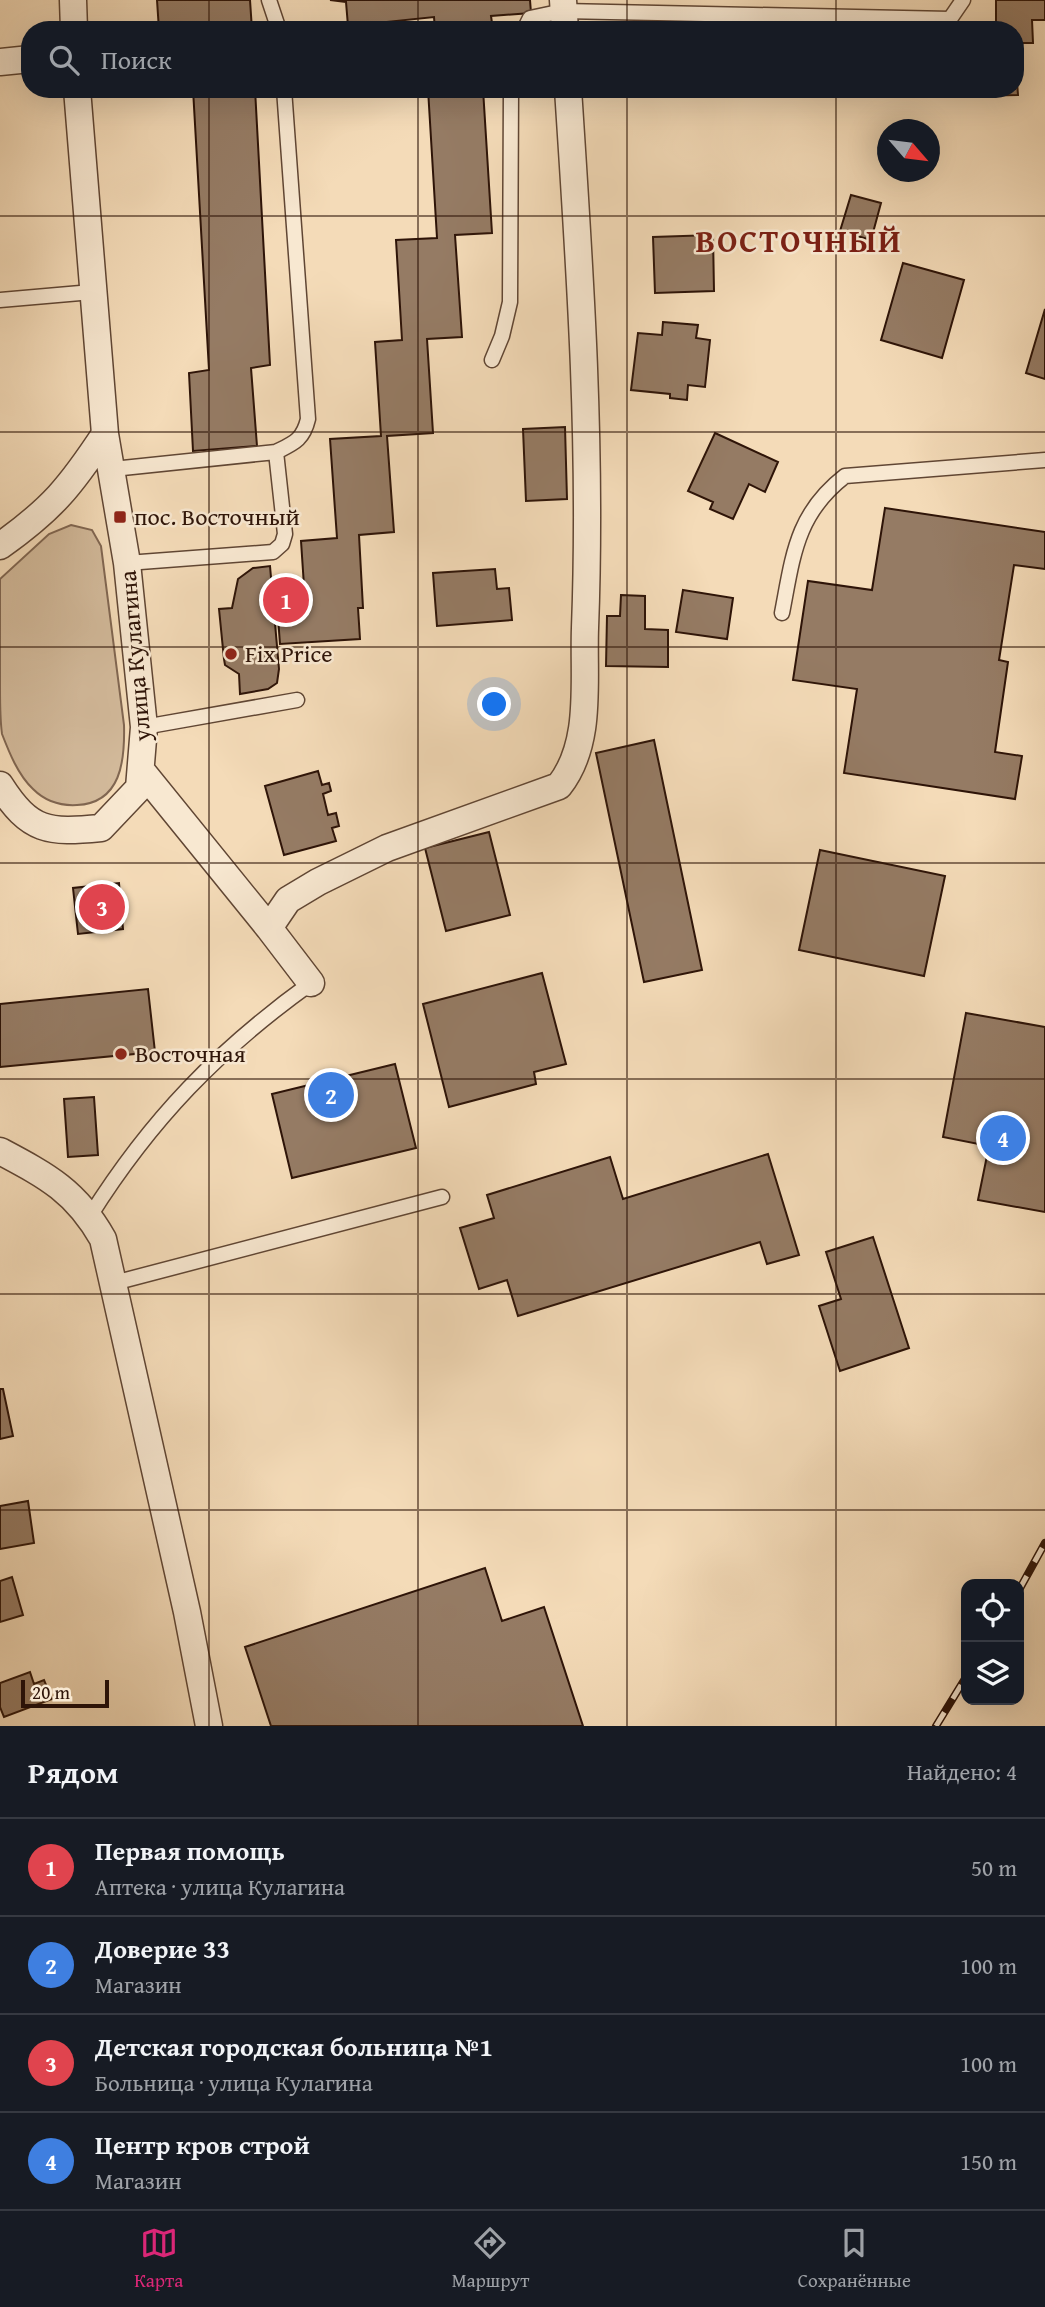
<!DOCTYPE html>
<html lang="ru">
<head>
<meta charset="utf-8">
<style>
	body { margin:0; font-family:"Gentium Book Plus",serif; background:#242831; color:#f1f3f6 }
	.controls { position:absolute; right:21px; bottom:21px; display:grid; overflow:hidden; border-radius:14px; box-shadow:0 7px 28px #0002 }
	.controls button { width:63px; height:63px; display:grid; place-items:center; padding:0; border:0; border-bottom:2px solid #363941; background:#171b24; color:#f1f3f6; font:35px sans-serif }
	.compass { position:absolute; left:877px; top:119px; width:63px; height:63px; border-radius:50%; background:#171b24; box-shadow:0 7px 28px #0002; rotate:118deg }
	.scale { position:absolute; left:21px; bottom:18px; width:88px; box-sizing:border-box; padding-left:7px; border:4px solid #2e1408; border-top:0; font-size:19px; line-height:24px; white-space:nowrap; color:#2e1408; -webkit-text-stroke:5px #f8e8d1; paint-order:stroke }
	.you { position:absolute; left:495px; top:705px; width:24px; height:24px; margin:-18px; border:5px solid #fff; border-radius:50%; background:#1a73e8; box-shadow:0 0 0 10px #1a73e833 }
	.badge { display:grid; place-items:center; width:46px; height:46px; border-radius:50%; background:#db2777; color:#fff; font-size:23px; font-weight:700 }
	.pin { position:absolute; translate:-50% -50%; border:4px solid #fff; box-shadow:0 2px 7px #0006 }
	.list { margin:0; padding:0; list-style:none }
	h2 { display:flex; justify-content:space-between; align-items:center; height:91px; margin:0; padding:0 28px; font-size:30px }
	h2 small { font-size:23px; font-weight:400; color:#9ea1a6 }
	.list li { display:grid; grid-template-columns:46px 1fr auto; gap:21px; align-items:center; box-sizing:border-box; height:98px; padding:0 28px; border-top:2px solid #363941 }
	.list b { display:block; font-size:26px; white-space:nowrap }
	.list p { margin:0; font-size:23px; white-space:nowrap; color:#9ea1a6 }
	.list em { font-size:23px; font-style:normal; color:#9ea1a6 }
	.icon { flex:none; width:38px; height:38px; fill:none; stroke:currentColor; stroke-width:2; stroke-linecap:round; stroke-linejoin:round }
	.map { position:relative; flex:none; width:1045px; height:1726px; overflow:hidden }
	.search { position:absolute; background:#171b24; box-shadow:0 7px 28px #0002; left:21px; right:21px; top:21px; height:77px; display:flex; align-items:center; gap:18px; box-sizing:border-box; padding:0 24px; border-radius:28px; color:#9ea1a6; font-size:26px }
	.sheet { height:483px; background:#171b24 }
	nav { display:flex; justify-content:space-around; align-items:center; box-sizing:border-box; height:98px; border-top:2px solid #363941; background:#171b24; font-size:19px; color:#9ea1a6 }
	nav a { display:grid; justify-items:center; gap:4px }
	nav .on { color:#db2777 }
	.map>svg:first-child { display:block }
</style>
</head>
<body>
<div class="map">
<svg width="1045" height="1726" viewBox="0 0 1045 1726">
	<rect width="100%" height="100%" fill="#f4dbb8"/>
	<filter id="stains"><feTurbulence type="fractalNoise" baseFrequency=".00286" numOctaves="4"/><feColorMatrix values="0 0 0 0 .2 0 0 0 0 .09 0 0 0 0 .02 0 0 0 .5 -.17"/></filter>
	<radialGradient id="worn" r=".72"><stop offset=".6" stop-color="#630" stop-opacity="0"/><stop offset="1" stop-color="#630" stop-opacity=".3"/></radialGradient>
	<path fill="#d2b99a" stroke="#806651" stroke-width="2" d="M71,525L92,530L101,546L124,725C125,761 121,803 77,805C60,806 45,801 33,789C18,775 9,752 2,734C0,720 0,701 0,686C0,650 0,614 0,579L49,534Z"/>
	<path fill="#957b64" stroke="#2e1408" stroke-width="2" d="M157,0H250L252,30H159Z
		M330,0H530L531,13L491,16L493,30H435L434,17L348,26L346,2Z
		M996,0H1045V20H1032L1033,43H1015V30H996Z
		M1015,55L1018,95L973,96V89H1015Z
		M193,89H255L270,365L251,368L257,446L193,451L189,373L209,370Z
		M428,89H483L492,233L455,235L462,337L427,339L433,433L387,436L394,532L359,535L363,608H358L360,639L280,644L276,591L304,586L301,541L337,538L330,439L381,436L375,342L402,340L396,240L437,238Z
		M851,195L881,203L871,240L840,231Z
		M713,235L714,291L655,293L653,237Z
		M903,263L964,280L942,358L881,340Z
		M1045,309V379L1026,373Z
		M663,322L698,325L696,338L710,340L705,387L688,385L687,400L670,398V394L631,390L638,333L662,335Z
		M565,427L567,499L526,501L523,429Z
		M715,433L778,462L765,492L749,484L733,519L710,509L713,502L688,491Z
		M885,508L1045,532V569L1014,565L999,660L1008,662L995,752L1022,756L1015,799L844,773L857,689L793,680L808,581L872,590Z
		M270,566L279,669L277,683L268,689L240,694L239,674L225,665L224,659L219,609L232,608L238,579L253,568Z
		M495,569L497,589L509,588L512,620L437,626L433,573Z
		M683,590L733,598L727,639L676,632Z
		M621,595L645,596V629L668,630V667L606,666L607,616H620Z
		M654,740L702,970L644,982L596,753Z
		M318,771L322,785L329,783L331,791L323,794L328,815L336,813L339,826L332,828L336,841L284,855L265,786Z
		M489,832L510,915L446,931L425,848Z
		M820,850L945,876L924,976L799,950Z
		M119,883L123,929L78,934L73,888Z
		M542,973L566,1064L534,1072L536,1084L449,1107L423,1004Z
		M148,989L155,1052L0,1067V1004Z
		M966,1013L1045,1027V1212L978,1200L989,1146L943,1137Z
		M395,1064L416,1148L292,1178L272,1094Z
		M94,1097L98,1155L68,1157L64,1099Z
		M768,1154L799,1255L767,1264L760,1242L518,1316L507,1280L479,1289L460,1228L494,1218L487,1195L610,1157L623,1199Z
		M873,1237L909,1348L840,1371L819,1306L841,1299L826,1252Z
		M0,1389H3L13,1436L0,1439Z
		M28,1501L34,1543L0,1549V1506Z
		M485,1568L502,1621L544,1607L583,1726H271L245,1647Z
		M12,1577L23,1615L0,1622V1581Z
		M30,1672L34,1684L44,1680L52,1699L4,1717L0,1707V1683Z"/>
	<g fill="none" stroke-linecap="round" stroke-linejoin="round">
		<defs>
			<path id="lane" d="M269,0L279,30
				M524,30L530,18L563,11L950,19L963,0
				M0,300L92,292
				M492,360L502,336L510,302L511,89
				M113,469L276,452C294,443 303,440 308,419L284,89
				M127,563L273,552L282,544L285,534L276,452
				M782,613C793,556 796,514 845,476L1045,460
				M144,727L297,700
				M90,1216C151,1119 218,1050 311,983
				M114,1283L442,1197"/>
			<path id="street" d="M73,0L74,30
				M563,0L565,30
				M0,62L30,59
				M0,546C52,509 70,487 105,434
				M141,770L269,928
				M0,785C30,832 48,833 101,828L139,788L144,727L127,563L105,434L77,89
				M311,983L269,928L288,900L318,882L387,848L559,786C593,743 583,681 585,628C592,446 580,271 568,89
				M0,1151C47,1176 76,1191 103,1239L187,1612L209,1726"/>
		</defs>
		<use href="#lane" stroke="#604634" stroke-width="17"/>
		<use href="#street" stroke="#604634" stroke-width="29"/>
		<use href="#lane" stroke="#f8e8d1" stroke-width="14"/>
		<use href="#street" stroke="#f8e8d1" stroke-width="26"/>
		<defs>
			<path id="rail" d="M1019,1590L1045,1543
				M936,1726L966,1677"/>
		</defs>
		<use href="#rail" stroke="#2e1408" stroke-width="8"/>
		<use href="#rail" stroke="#f8e8d1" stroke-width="5" stroke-dasharray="16" stroke-linecap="butt"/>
	</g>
	<path fill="none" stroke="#2e1408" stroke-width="2" stroke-opacity="0.55" d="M209,0V30M418,0V30M627,0V30M836,0V30M209,89V1726M418,89V1726M627,89V1726M836,89V1726M0,216H1045M0,432H1045M0,647H1045M0,863H1045M0,1079H1045M0,1294H1045M0,1510H1045"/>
	<g fill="#8f2418" stroke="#f8e8d1" stroke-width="2.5">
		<rect x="113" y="510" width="14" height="14" rx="3.5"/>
		<circle cx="231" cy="654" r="7"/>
		<circle cx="121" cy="1054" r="7"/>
	</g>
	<g text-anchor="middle" stroke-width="5" stroke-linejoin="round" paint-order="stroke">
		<g font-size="24" fill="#2e1408" stroke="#f8e8d1" text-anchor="start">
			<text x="134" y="525">пос. Восточный</text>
			<text x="245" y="662">Fix Price</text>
			<text x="135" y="1062">Восточная</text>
		</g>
		<g font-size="24" fill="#2e1408" stroke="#f8e8d1">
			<text transform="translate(135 656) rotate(-95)" y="8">улица Кулагина</text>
		</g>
		<g font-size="32" font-weight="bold" letter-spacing="2" fill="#7a1f14" stroke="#f8e8d1">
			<text x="799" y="252">ВОСТОЧНЫЙ</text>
		</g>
	</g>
	<rect width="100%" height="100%" filter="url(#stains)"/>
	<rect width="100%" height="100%" fill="url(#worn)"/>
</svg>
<div class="controls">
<button><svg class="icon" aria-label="locate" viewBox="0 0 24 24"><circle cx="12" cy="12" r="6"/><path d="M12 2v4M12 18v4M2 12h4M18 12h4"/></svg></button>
<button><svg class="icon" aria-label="layers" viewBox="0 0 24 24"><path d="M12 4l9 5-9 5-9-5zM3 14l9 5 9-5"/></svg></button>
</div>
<svg class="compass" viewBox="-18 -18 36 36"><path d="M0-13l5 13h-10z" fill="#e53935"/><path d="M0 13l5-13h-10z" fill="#9ea1a6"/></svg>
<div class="scale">20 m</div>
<div class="you"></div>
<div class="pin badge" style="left:286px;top:600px;background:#e0444e">1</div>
<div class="pin badge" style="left:331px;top:1095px;background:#3f7fe0">2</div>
<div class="pin badge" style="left:102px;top:907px;background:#e0444e">3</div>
<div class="pin badge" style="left:1003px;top:1138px;background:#3f7fe0">4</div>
<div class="search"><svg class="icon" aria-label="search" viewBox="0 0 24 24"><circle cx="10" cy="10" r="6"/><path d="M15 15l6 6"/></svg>Поиск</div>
</div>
<section class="sheet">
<h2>Рядом<small>Найдено: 4</small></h2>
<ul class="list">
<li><span class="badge" style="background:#e0444e">1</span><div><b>Первая помощь</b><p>Аптека · улица Кулагина</p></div><em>50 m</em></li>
<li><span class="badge" style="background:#3f7fe0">2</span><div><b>Доверие 33</b><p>Магазин</p></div><em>100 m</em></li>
<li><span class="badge" style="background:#e0444e">3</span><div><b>Детская городская больница №1</b><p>Больница · улица Кулагина</p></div><em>100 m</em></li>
<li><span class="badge" style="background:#3f7fe0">4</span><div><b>Центр кров строй</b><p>Магазин</p></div><em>150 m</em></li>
</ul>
</section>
<nav>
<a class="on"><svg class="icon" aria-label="map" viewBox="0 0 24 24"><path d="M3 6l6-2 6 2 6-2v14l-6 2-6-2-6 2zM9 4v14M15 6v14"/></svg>Карта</a>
<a><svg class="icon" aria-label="directions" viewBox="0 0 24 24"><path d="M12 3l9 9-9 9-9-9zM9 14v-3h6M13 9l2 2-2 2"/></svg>Маршрут</a>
<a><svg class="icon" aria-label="saved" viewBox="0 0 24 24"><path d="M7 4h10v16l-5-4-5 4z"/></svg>Сохранённые</a>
</nav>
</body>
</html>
